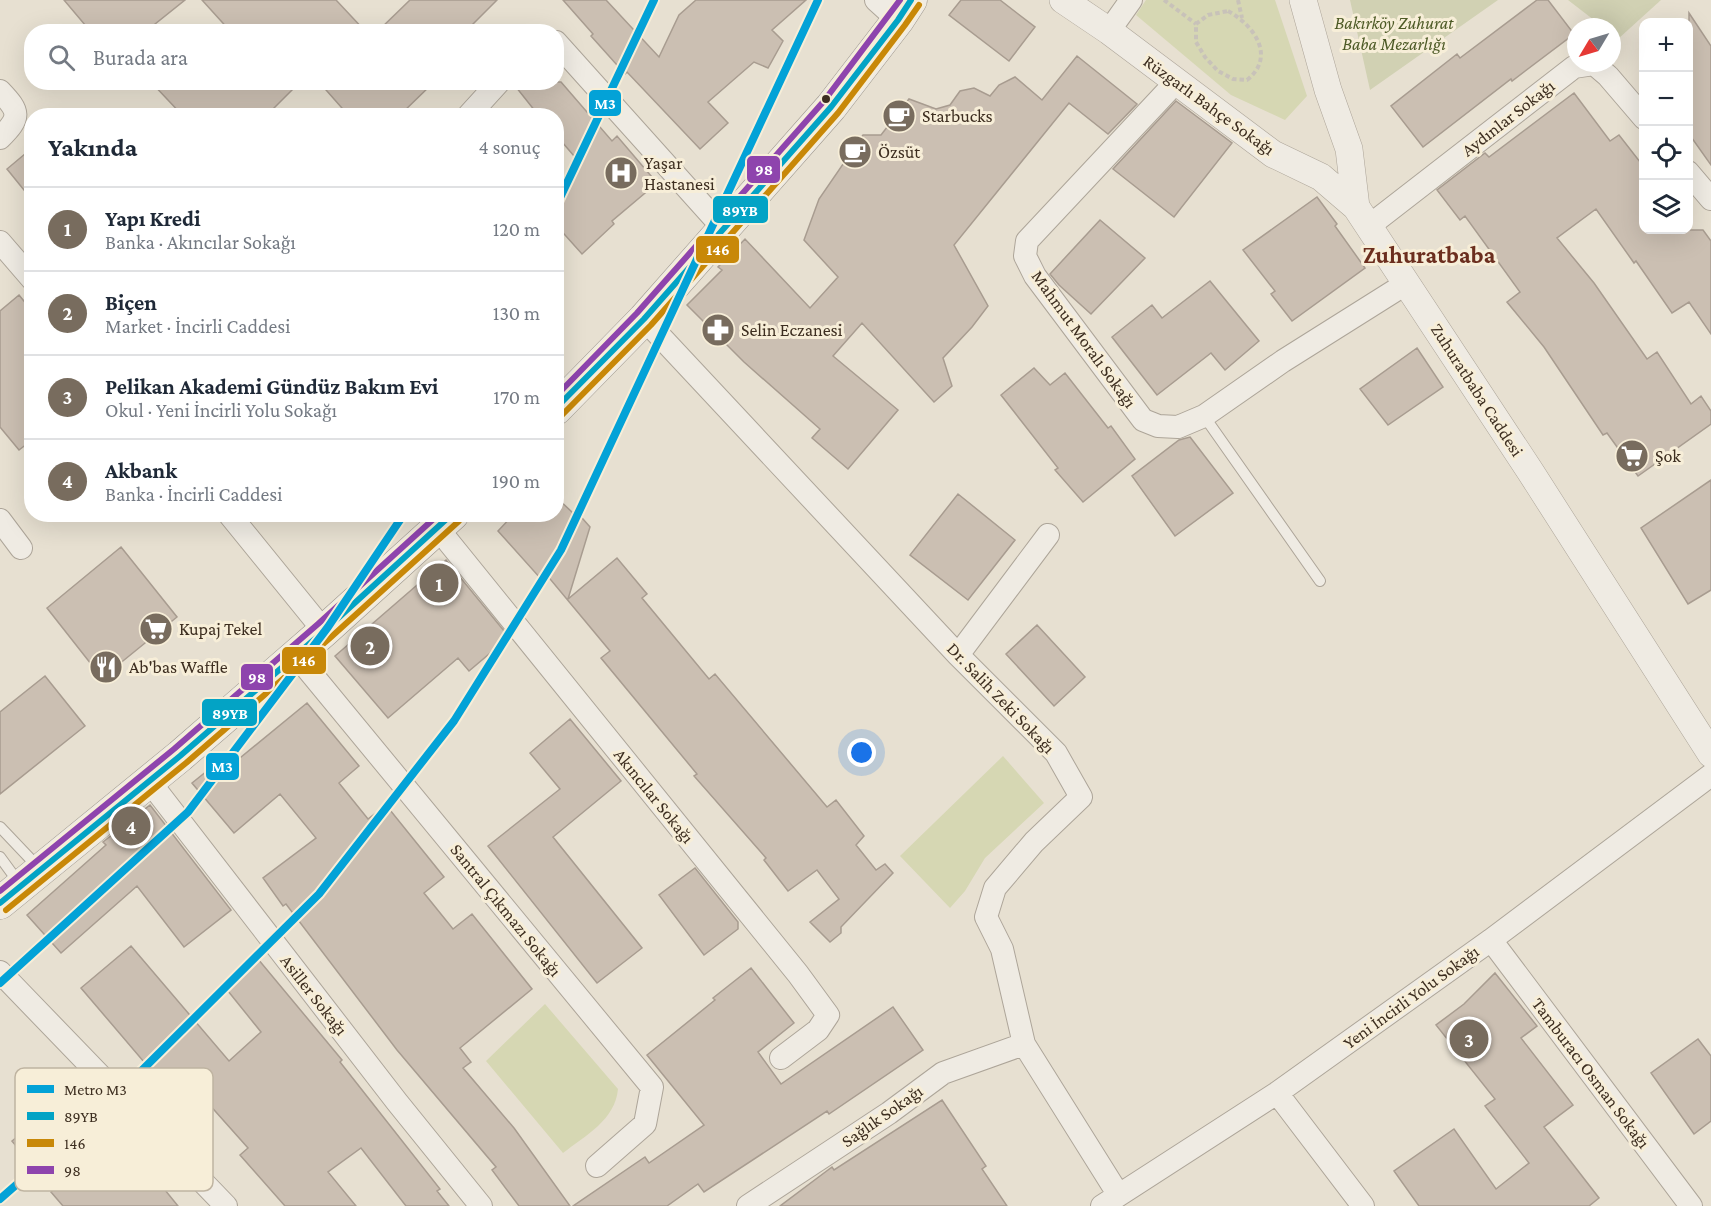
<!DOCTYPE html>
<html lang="tr">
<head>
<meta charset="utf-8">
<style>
	body { margin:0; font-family:"Crimson Pro",serif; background:#f6f6f7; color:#1f2937 }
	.controls { position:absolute; right:18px; top:18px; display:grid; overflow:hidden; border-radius:12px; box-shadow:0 6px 24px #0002 }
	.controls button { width:54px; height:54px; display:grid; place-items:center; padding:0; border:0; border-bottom:2px solid #e0e1e3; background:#fff; color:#1f2937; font:30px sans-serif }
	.compass { position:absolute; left:1567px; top:18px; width:54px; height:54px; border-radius:50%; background:#fff; box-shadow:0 6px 24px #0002; rotate:232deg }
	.you { position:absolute; left:862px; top:753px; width:21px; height:21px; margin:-15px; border:4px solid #fff; border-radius:50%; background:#1a73e8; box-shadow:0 0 0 9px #1a73e833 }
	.badge { display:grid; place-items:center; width:39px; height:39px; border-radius:50%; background:#786c5e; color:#fff; font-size:20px; font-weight:700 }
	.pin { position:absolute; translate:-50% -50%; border:3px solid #fff; box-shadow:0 2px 6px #0006 }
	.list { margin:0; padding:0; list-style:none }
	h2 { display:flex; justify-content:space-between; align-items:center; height:78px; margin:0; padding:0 24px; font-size:26px }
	h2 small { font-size:20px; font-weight:400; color:#747a83 }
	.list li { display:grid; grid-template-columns:39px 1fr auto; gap:18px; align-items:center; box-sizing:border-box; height:84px; padding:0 24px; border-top:2px solid #e0e1e3 }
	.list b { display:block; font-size:22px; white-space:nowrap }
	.list p { margin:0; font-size:20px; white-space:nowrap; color:#747a83 }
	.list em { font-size:20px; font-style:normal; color:#747a83 }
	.icon { flex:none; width:33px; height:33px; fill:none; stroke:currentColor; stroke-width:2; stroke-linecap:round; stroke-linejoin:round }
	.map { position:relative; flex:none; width:1711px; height:1206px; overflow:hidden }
	.search { position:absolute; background:#fff; box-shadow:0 6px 24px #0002; left:24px; top:24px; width:540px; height:66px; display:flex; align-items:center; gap:15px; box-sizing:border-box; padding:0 21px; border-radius:24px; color:#747a83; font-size:22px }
	.panel { position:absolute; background:#fff; box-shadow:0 6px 24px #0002; left:24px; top:108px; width:540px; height:414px; border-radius:24px }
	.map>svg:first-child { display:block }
</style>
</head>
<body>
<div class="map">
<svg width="1711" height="1206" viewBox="0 0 1711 1206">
	<rect width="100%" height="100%" fill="#e7e0d1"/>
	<path fill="#d6d7b3" d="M1146,0H1275L1307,96L1285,120L1231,95L1136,15Z
		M1003,756L1044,803L985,858L965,891L950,908L900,856Z
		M545,1004L618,1089C615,1120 586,1135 563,1153L486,1061Z"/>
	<path fill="#d1d1b3" d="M1350,0H1498L1370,90Z
		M1568,0H1661L1618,39L1612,34V27H1603Z"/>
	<path fill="#cbbfb2" stroke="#a89c90" stroke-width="1.5" d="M64,0H185L145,32H91Z
		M202,0H336L366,32H231Z
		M410,0H497L465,32H377Z
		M563,0H606L659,57L679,15L696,0H806L772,30L783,41L768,68L754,62L708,102L728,123L700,149L627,72L625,74L591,36L593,34Z
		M961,0H1000L1035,27L1009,61L949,15Z
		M1537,0H1548L1574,34L1512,81L1511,79L1423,147L1391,106L1457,54L1460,58Z
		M1689,13L1711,46V165L1689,134Z
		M1077,56L1137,104L1108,134L1069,103L954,245L988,306L972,327L943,358L952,386L934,402L862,323L833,356L898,410L848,469L812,438L820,429L744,362L687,305L722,270L718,267L745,239L810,308L838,277L804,240L819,199L863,135H881L909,99L936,109L950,105L960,91L974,88L990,96L999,85L1015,77L1042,100Z
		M151,82H300L266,116H183Z
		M319,82H434L399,116H349Z
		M512,82H561L612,141L617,136L657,183L612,221L614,224L582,254L556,225V184L580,163L556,135V116H539Z
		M1574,93L1610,141L1619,135L1644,167V230H1703L1711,241V334L1689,302L1672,313L1636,261L1634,263L1596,209L1557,238L1594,283L1647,359L1657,352L1691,404L1701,396L1711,411V424L1638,476L1607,433L1603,435L1544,347L1507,302L1520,292L1465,216L1460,220L1437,190L1485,153L1489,157Z
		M1176,101L1232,143L1174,217L1113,169Z
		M32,148V200L7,169Z
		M1317,197L1337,224L1335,226L1365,268L1292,321L1271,294L1275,291L1243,250Z
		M1100,220L1145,258L1091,314L1059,285L1050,274Z
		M1210,281L1259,341L1225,370L1211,353L1157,395L1112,337L1152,305L1162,318Z
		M19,295L32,311V440L19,450L0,427V311Z
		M1417,348L1443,387L1388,425L1360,389Z
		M1034,368L1050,385L1065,373L1108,428L1111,426L1135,459L1083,502L1055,470L1058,468L1001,395Z
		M1190,437L1233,493L1175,536L1132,476L1179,440Z
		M1711,480V590L1688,604L1641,528Z
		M958,494L1015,540L968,600L910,555Z
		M556,497L573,513L575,510L590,527L568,599L617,558L647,594L642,598L709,679L715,674L827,807L836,800L864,836L856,845L876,870L885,864L893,873L841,927V933L830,942L810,922L839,899L817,870L788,891L764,860L766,858L694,776L697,774L601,658L610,651L546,574L541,579L498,531L514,514H556Z
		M121,547L177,617L102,678L47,608Z
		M446,560L509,637L469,671L458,658L388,718L335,656Z
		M1037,625L1085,677L1054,706L1006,654Z
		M45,676L85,726L0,794V712Z
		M307,703L359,766L339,783L368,819L386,805L444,877L424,893L453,929L472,914L532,989L460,1048L471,1062L463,1068L514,1128L570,1206H519L492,1170L496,1167L397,1050L286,904L283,906L263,878L316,838L280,794L234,833L192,783L228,754L235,762Z
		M570,719L621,781L553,837L642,948L597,983L488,846L560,789L530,753Z
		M150,805L231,910L184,947L137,886L61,953L27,915L106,845L103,842Z
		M695,868L738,922V929L704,955L659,895Z
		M131,946L229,1061L261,1032L224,986L258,959L342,1060L340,1062L440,1189L437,1191L449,1206H406L361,1148L328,1172L356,1206H285L240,1155L248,1148L183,1075L167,1089L81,988Z
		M751,968L794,1023L758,1052L781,1084L893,1007L923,1050L829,1114L827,1111L704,1192L698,1184L667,1206H573L645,1157L649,1163L704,1125L647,1055L715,1000L713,998Z
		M1495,973L1537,1026L1521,1038L1573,1105L1544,1127L1599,1198L1589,1206H1419L1394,1171L1454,1129L1496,1189L1529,1163L1485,1106L1495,1099L1436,1025L1464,1004Z
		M1698,1039L1711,1056V1121L1694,1134L1651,1073Z
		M78,1087L119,1137L121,1136L178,1206H63L51,1192L53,1190L12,1141Z
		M942,1100L986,1166L982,1169L1007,1206H780L832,1167L834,1170Z"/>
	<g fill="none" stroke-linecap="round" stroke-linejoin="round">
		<defs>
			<path id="service" d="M1204,416L1320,581
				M0,827L38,867
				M0,857L19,883"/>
			<path id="minor" d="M876,0L898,20
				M1109,31L1131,0
				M556,42L723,228
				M1176,82L1027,241L1025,256L1035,276L1143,420L1158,426L1178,427L1204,416L1283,361L1407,283
				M0,91C20,112 21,117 0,138
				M468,116L499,82
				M1688,172L1711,199
				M1369,226L1574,67L1594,64L1608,76L1644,118
				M0,242L32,279
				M644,319L958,655L1056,753L1081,797L1034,842L995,888L986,917L1002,949L1024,1044L1118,1194
				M229,514L324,631
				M0,520L21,548
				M439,530L798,974L828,1015L818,1030L781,1058
				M296,655L652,1087L645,1124L597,1166
				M958,655L1048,535
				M149,781L397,1102L481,1206
				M1491,940L1691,1206
				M0,972L226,1206
				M1277,1093L1363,1206
				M748,1206L889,1113L943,1073L1024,1044
				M1102,1206L1277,1093L1491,940L1711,775"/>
			<path id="tertiary" d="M1063,0L1109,31L1273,154L1321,177L1356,207
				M1303,0L1328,90L1349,149L1356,207L1530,471L1711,754"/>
			<path id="secondary" d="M556,409L644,319L831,107L898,20L911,0
				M0,903L180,756L324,631L453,514"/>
		</defs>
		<use href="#service" stroke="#ada599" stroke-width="12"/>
		<use href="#minor" stroke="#ada599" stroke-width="24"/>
		<use href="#tertiary" stroke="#ada599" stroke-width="28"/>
		<use href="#secondary" stroke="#9c958a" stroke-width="33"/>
		<path stroke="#c8c2b9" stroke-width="4" stroke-dasharray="4.5 3" stroke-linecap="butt" d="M1164,0L1196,24
			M1238,0L1242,18
			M1228,11C1255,26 1276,57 1247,80L1233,79L1218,71L1205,57L1196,42V24L1208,15Z"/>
		<use href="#service" stroke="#efebe3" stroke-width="10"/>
		<use href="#minor" stroke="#efebe3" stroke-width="22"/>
		<use href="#tertiary" stroke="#efebe3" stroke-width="27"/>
		<use href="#secondary" stroke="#efebe3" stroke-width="32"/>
		<defs>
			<path id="bus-1" d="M556,408L644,319L831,107L898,20L911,0
				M0,903L180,756L324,631L452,514"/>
			<path id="bus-2" d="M562,415L651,325L838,113L905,25L919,5
				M6,910L186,763L330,638L459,521"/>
			<path id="bus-3" d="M556,396L637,313L824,101L900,0
				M0,891L174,749L318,624L439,514"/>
		</defs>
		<use href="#bus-1" stroke="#f7eed8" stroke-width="10"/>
		<use href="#bus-2" stroke="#f7eed8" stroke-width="10"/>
		<use href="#bus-3" stroke="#f7eed8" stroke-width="10"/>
		<use href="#bus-1" stroke="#03a3c5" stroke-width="6"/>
		<use href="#bus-2" stroke="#c88808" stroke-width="6"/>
		<use href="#bus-3" stroke="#8e44ad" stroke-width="6"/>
		<defs>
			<path id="metro-1" d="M556,206L654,0
				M0,983L188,812L328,627L404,514
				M0,1199L104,1108L319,894L454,721L561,550L818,0"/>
		</defs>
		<use href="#metro-1" stroke="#f7eed8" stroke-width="12"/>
		<use href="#metro-1" stroke="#03a2d7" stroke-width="8"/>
	</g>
	<defs>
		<symbol id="cafe-disc" viewBox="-11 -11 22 22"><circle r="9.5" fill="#786c5e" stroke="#f7eed8"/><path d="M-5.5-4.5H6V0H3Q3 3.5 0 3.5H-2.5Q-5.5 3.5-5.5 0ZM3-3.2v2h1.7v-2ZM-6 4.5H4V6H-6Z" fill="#fff"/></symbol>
		<symbol id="hospital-disc" viewBox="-11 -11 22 22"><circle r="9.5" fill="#786c5e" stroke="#f7eed8"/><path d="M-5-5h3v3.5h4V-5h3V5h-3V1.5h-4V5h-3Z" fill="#fff"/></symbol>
		<symbol id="pharmacy-disc" viewBox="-11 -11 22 22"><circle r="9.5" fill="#786c5e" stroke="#f7eed8"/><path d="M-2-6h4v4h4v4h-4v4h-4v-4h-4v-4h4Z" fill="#fff"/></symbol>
		<symbol id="supermarket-disc" viewBox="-11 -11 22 22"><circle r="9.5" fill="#786c5e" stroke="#f7eed8"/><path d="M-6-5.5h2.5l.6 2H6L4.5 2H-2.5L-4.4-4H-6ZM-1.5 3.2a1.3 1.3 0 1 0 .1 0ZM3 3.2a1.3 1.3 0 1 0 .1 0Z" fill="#fff"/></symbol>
		<symbol id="restaurant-disc" viewBox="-11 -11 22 22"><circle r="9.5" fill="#786c5e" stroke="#f7eed8"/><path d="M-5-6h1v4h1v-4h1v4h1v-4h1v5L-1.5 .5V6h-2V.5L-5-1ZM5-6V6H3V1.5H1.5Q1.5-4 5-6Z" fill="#fff"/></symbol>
	</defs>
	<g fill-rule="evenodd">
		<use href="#cafe-disc" x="880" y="97" width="38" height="38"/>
		<use href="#cafe-disc" x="836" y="133" width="38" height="38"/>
		<use href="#hospital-disc" x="602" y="154" width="38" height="38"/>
		<use href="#pharmacy-disc" x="699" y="311" width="38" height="38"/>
		<use href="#supermarket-disc" x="1613" y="437" width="38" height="38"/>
		<use href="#supermarket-disc" x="137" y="610" width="38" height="38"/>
		<use href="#restaurant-disc" x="87" y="648" width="38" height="38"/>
	</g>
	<circle fill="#3d2e20" stroke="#f7eed8" stroke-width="2" cx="826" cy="99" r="5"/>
	<g text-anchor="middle" stroke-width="6" stroke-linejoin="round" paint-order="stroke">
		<g font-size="18" font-style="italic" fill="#4d5a26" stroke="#f7eed8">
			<text x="1394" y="29">Bakırköy Zuhurat<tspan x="1394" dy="21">Baba Mezarlığı</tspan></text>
		</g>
		<g font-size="18" fill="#3d2e20" stroke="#f7eed8">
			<text transform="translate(1209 105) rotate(36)" y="6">Rüzgarlı Bahçe Sokağı</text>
			<text transform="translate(1508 118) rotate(-38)" y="6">Aydınlar Sokağı</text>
			<text transform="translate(1084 339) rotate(54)" y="6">Mahmut Moralı Sokağı</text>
			<text transform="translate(1477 390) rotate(57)" y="6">Zuhuratbaba Caddesi</text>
			<text transform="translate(1001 698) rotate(46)" y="6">Dr. Salih Zeki Sokağı</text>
			<text transform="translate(654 796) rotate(51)" y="6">Akıncılar Sokağı</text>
			<text transform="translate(506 910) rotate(51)" y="6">Santral Çıkmazı Sokağı</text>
			<text transform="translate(314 995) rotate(52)" y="6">Asiller Sokağı</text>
			<text transform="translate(1411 997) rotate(-36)" y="6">Yeni İncirli Yolu Sokağı</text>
			<text transform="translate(1591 1073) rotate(53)" y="6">Tamburacı Osman Sokağı</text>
			<text transform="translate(882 1116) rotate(-35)" y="6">Sağlık Sokağı</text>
		</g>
		<g font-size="18" fill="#3d2e20" stroke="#f7eed8" text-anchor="start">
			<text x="922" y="122">Starbucks</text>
			<text x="878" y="158">Özsüt</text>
			<text x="644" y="169">Yaşar<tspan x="644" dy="21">Hastanesi</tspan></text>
			<text x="741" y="336">Selin Eczanesi</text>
			<text x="1655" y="462">Şok</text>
			<text x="179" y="635">Kupaj Tekel</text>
			<text x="129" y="673">Ab'bas Waffle</text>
		</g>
		<g font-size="24" font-weight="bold" fill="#6b2e1e" stroke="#f7eed8">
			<text x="1429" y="263">Zuhuratbaba</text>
		</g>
	</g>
	<rect x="15" y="1068" width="198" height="123" rx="9" fill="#f7eed8" stroke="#bfb4a1" stroke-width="1.5"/>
	<rect x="27" y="1085" width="27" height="8" fill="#03a2d7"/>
	<rect x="27" y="1112" width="27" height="8" fill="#03a3c5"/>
	<rect x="27" y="1139" width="27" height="8" fill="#c88808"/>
	<rect x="27" y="1166" width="27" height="8" fill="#8e44ad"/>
	<g font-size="16" fill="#3d2e20">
		<text x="64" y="1095">Metro M3</text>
		<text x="64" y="1122">89YB</text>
		<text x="64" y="1149">146</text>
		<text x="64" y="1176">98</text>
	</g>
	<g stroke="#f7eed8" stroke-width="2">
		<rect x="588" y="89" width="34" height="28" rx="6" fill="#03a2d7"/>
		<rect x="746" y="155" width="35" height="29" rx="6" fill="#8e44ad"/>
		<rect x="712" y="195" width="57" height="29" rx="6" fill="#03a3c5"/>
		<rect x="695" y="235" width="45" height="29" rx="6" fill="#c88808"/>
		<rect x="281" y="646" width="46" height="29" rx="6" fill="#c88808"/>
		<rect x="240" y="663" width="34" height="28" rx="6" fill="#8e44ad"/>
		<rect x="201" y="698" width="57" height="29" rx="6" fill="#03a3c5"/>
		<rect x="205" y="752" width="35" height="29" rx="6" fill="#03a2d7"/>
	</g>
	<g font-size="16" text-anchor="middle" font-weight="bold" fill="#fff">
		<text x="605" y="109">M3</text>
		<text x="764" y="175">98</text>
		<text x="740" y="216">89YB</text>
		<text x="718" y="255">146</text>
		<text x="304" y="666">146</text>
		<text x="257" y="683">98</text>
		<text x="230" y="719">89YB</text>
		<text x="222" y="772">M3</text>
	</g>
</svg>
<div class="controls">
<button>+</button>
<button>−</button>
<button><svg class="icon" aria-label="locate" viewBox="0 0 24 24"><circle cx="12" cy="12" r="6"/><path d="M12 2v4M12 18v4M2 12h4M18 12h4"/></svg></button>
<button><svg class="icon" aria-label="layers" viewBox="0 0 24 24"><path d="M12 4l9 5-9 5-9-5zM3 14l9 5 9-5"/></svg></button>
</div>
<svg class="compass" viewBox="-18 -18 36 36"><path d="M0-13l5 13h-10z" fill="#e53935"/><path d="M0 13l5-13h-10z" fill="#747a83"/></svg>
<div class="you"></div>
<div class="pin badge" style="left:439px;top:583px">1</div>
<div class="pin badge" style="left:370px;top:646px">2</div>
<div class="pin badge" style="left:1469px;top:1039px">3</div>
<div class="pin badge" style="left:131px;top:826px">4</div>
<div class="search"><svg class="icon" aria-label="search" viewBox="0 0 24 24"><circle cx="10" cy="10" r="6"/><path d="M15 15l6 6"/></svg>Burada ara</div>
<section class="panel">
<h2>Yakında<small>4 sonuç</small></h2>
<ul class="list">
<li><span class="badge">1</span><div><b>Yapı Kredi</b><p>Banka · Akıncılar Sokağı</p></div><em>120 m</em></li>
<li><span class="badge">2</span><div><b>Biçen</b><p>Market · İncirli Caddesi</p></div><em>130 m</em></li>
<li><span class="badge">3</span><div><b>Pelikan Akademi Gündüz Bakım Evi</b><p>Okul · Yeni İncirli Yolu Sokağı</p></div><em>170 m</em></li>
<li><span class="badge">4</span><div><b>Akbank</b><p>Banka · İncirli Caddesi</p></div><em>190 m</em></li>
</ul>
</section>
</div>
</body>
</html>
